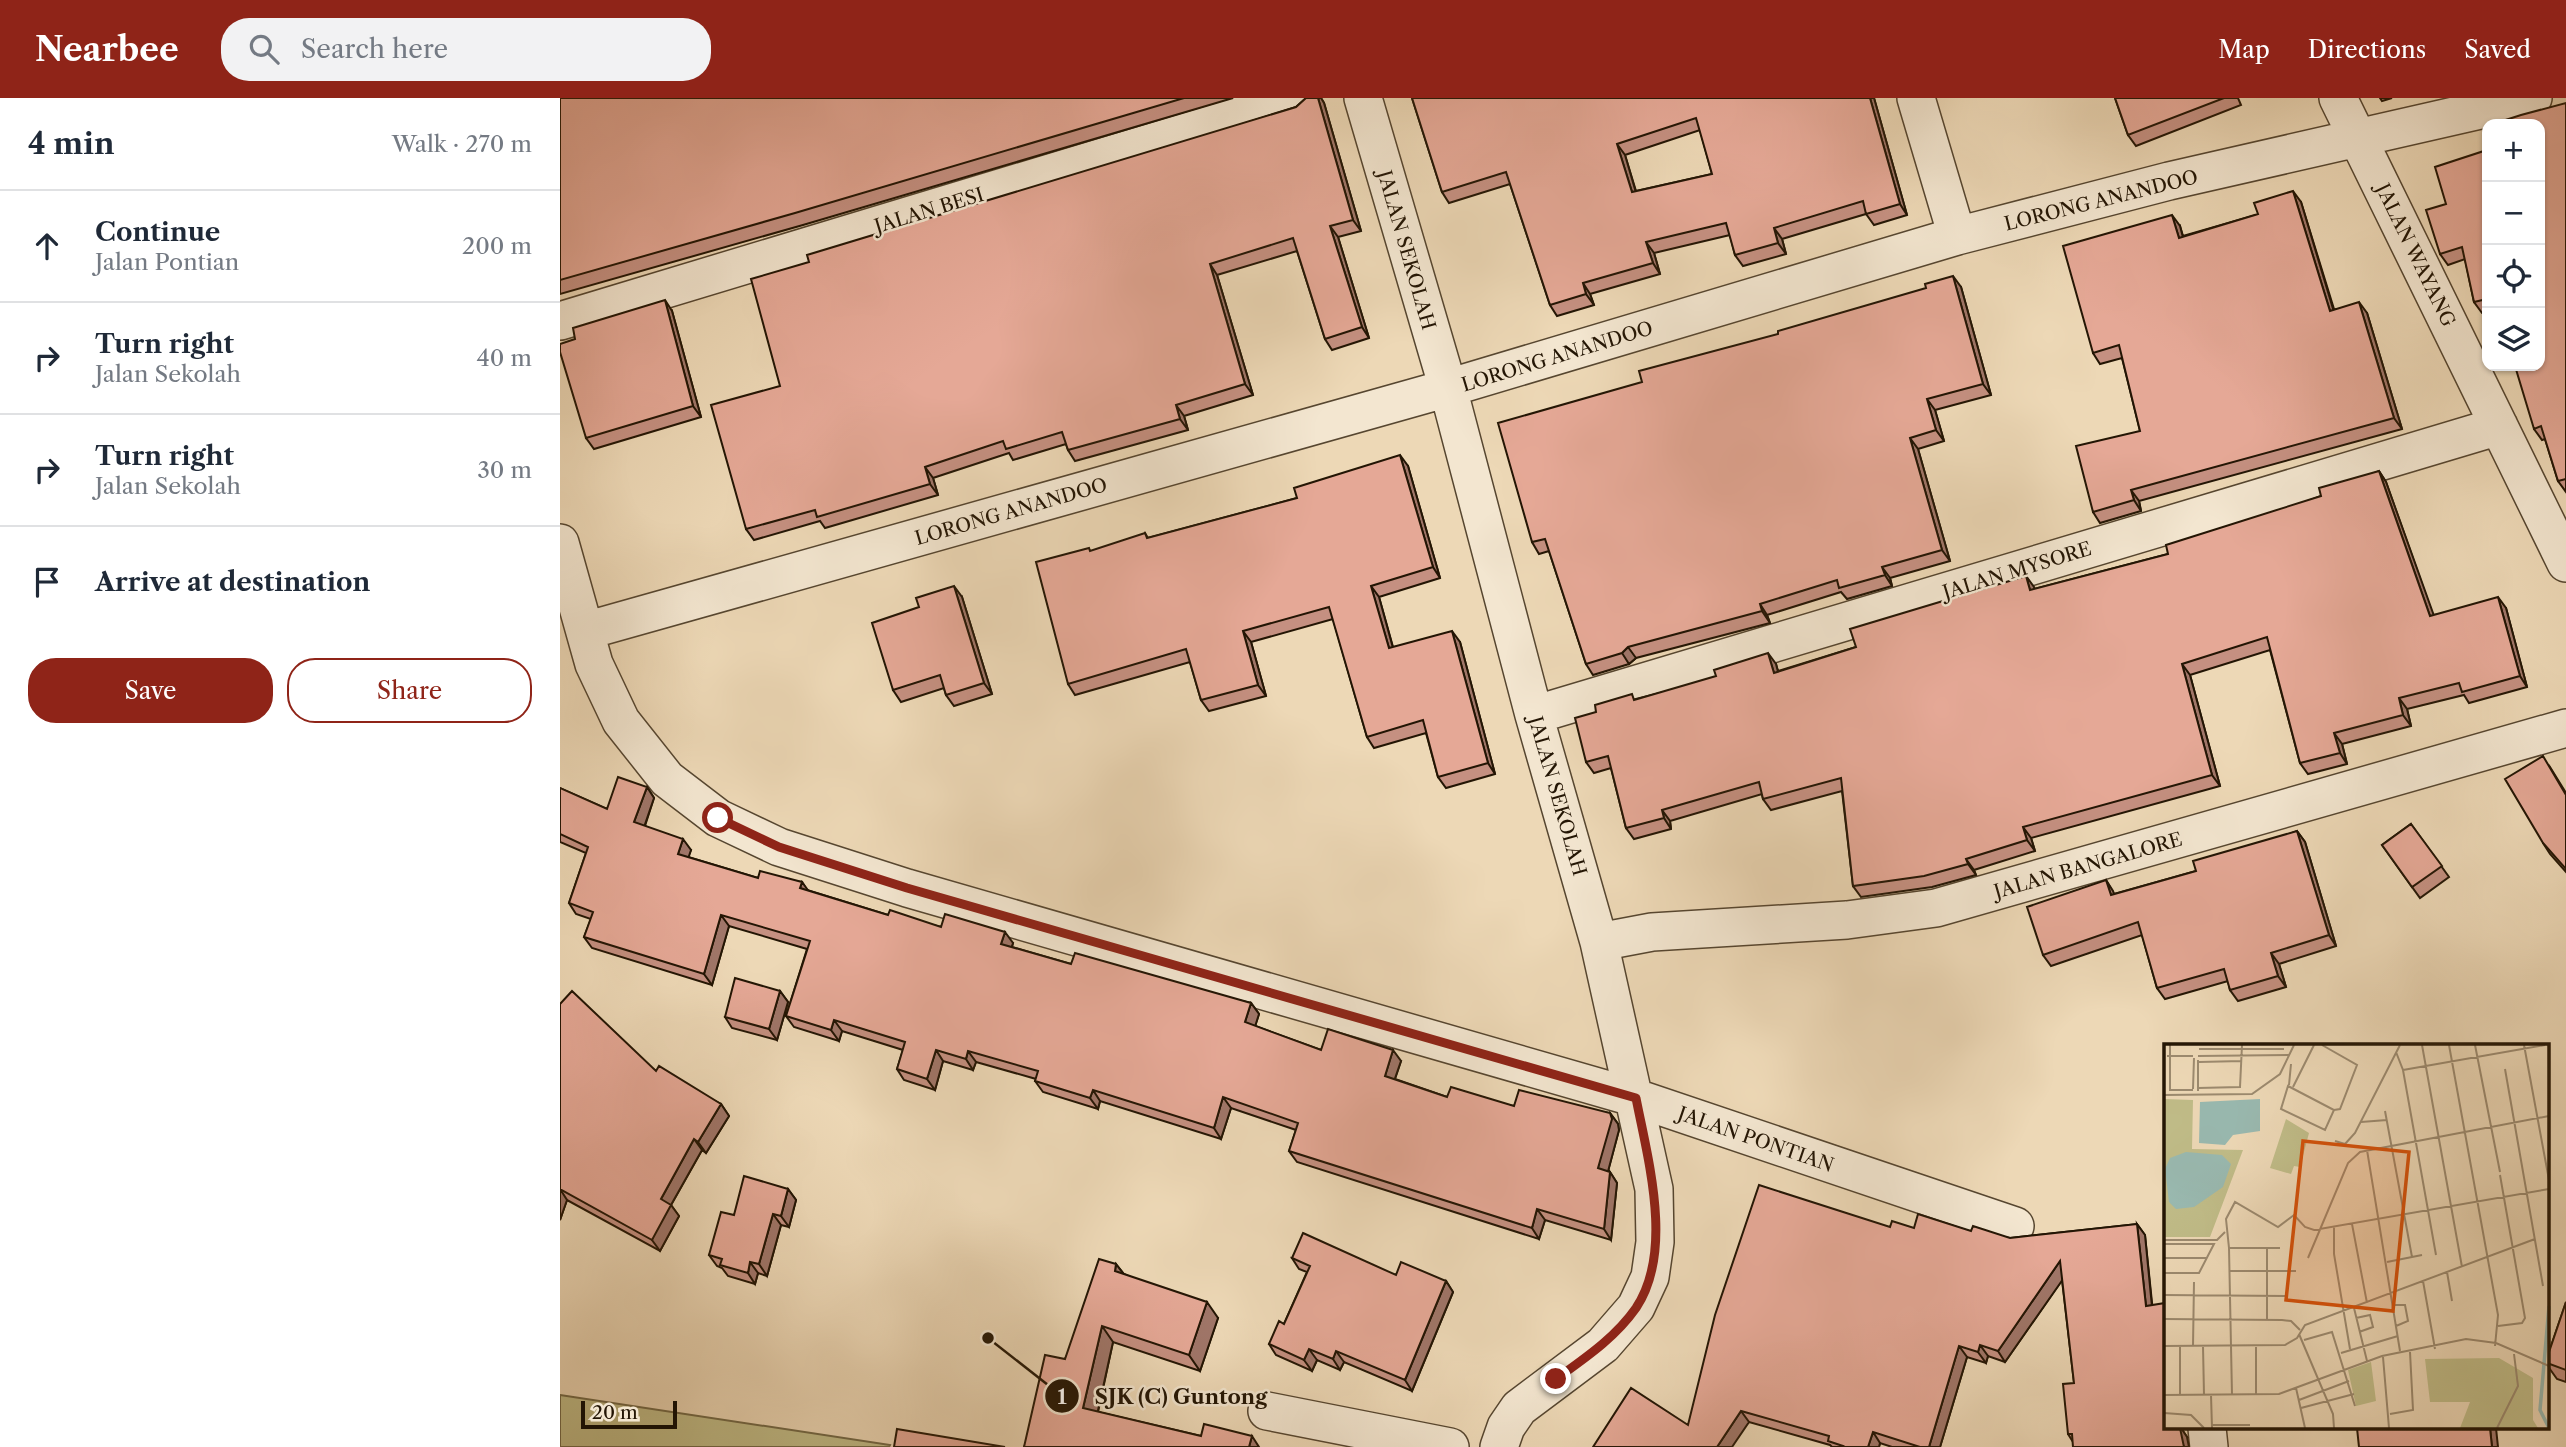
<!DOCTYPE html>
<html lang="en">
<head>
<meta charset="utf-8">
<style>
	body { margin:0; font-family:"Libre Caslon Text",serif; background:#f2f2f3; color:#1f2937 }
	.controls { position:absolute; right:21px; top:21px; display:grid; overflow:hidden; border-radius:14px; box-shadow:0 2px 5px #0004 }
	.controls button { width:63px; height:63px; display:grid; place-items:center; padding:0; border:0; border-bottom:2px solid #e0e1e3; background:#fff; color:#1f2937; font:35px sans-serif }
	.scale { position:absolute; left:21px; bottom:18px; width:96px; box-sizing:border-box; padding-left:7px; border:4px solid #231504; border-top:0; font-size:19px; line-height:24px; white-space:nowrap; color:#231504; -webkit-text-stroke:5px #f3e6d0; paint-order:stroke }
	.stop { position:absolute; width:21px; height:21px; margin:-16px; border:5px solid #8f2418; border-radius:50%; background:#fff }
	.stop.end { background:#8f2418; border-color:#fff; box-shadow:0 2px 7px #0008 }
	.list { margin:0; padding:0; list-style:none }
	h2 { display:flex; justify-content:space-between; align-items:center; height:91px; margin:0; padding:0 28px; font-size:30px }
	h2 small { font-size:23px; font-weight:400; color:#747a83 }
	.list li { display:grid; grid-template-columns:46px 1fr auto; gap:21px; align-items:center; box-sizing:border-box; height:112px; padding:0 28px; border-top:2px solid #e0e1e3 }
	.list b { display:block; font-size:26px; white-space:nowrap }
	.list p { margin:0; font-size:23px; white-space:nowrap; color:#747a83 }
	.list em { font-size:23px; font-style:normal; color:#747a83 }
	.actions { display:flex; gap:14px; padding:21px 28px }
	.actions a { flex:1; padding:16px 0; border:2px solid #8f2418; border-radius:28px; text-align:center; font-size:24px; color:#8f2418 }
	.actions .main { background:#8f2418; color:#fff }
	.icon { flex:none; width:38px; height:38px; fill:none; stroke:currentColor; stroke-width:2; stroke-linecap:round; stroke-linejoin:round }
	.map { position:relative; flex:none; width:2006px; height:1349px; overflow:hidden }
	header { display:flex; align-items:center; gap:42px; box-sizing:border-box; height:98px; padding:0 35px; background:#8f2418; color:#fff }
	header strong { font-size:33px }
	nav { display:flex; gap:38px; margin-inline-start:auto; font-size:24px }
	.search { width:490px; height:63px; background:#f2f2f3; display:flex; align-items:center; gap:18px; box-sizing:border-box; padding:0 24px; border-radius:28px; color:#747a83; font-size:26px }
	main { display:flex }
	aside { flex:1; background:#fff }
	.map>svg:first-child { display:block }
</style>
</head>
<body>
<header>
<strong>Nearbee</strong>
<div class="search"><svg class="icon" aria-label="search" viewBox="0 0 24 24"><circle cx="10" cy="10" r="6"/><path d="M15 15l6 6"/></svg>Search here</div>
<nav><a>Map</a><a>Directions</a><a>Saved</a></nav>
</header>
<main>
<aside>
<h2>4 min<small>Walk · 270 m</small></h2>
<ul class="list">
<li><svg class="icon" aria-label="ahead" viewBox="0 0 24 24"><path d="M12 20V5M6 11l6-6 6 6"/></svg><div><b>Continue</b><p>Jalan Pontian</p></div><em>200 m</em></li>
<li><svg class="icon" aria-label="right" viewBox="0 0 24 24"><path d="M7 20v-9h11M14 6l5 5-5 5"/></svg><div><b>Turn right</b><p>Jalan Sekolah</p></div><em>40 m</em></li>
<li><svg class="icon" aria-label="right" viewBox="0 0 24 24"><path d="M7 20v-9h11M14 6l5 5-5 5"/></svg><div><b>Turn right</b><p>Jalan Sekolah</p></div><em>30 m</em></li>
<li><svg class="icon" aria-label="arrive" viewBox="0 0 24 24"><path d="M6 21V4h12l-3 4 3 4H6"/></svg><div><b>Arrive at destination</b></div></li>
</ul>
<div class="actions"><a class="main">Save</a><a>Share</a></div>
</aside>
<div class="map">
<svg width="2006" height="1349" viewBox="0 0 2006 1349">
	<rect width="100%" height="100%" fill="#edd8b6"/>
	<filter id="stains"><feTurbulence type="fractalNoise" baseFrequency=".00286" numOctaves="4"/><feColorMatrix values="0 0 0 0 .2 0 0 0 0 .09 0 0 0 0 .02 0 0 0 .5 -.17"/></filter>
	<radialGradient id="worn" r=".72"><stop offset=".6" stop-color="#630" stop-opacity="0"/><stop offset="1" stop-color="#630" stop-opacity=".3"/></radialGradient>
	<path fill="#c0bc88" stroke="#726846" stroke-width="2" d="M0,1297L330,1347L329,1349H0Z"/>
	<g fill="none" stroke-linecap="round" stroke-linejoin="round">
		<defs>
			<path id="minor" d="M803,0L888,290L974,617L1039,844L1094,1091L1095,1144L1090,1179L1076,1209L1043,1247L959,1310L946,1329L939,1349
				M1356,0L1397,138
				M1778,0L2006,465
				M0,223L738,0
				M0,445L34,566L61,623L107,681L158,720L219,749L347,790L1076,1000L1455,1128
				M25,533L888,290L1397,138L1609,83L1973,0
				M974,617L1939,328
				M1039,844L1092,834L1287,822L1376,810L2006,630
				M707,1313L890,1349
				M1647,1330L1649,1349"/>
		</defs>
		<use href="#minor" stroke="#564630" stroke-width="40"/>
		<use href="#minor" stroke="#f3e6d0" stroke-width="37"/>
	</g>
	<path fill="#c59081" stroke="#231504" stroke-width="2" fill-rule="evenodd" d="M0,0H673L243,127L0,196Z
		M746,0H761L764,5L801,133L778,139L809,240L772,252L765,241L737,153L657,177L693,297L624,318L628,332L515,363L508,352L506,346L453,362L449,355L373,380L378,397L265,430L260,423L194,442L186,431L249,164L736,9Z
		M852,0H1314L1347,117L1314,127L1306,116L1222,141L1226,156L1183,168L1175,157L1170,137L1094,155L1100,176L1030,196L1034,207L997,218L990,207L950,86L889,105L882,94ZM1140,32L1152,76L1076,93L1065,57Z
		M1555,0H1678L1681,7L1576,48L1568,37Z
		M1820,0H1832L1822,3Z
		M2006,5V394L1998,383L1985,341L1982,342L1974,331Z
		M1927,52V214L1922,215L1914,204L1905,161L1888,167L1880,156L1886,106Z
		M1741,104L1774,211L1807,215L1842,331L1579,403L1581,413L1540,425L1533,414L1580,333L1562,260L1540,266L1533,255L1620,128L1623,138Z
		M1401,189L1431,297L1375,312L1384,343L1358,351L1390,463L1330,480L1332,488L1287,501L1281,494L1207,517L1210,525L1076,560L1069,566L1033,577L1026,566L989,453L979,456L972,444L1082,284Z
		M112,213L141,319L34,351L26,340Z
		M848,368L880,480L819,499L833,549L900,544L935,676L886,690L878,679L866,635L814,650L807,639L773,521L691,544L706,598L649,613L641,602L630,564L515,597L508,586L585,435L588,440L737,400Z
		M1819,373L1826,384L1873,517L1946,510L1967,589L1909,605L1904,597L1847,611L1851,628L1782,646L1787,666L1748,676L1740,665L1710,552L1630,577L1660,688L1471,740L1475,753L1414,772L1416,777L1372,789L1301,799L1293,788L1282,693L1211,712L1203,701L1202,696L1110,723L1111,731L1074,741L1066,730L1051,670L1034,675L1026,664L1036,614L1076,601L1216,566L1218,573L1296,549L1466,478L1474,491L1608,456L1761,398Z
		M402,499L432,596L394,608L386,597L384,590L341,604L333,592Z
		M1990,669L2006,695V774L1990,756L1983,745Z
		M87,689L94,700L85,728L131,752L128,759L198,780L242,784L247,792L328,817L453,845L452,849L511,866L691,905L699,916L695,928L761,952L841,963L835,981L887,999L954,1008L1050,1015L1058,1026L1059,1032L1048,1073L1050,1074L1057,1085L1051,1142L985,1122L979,1141L737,1064L729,1053L736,1032L671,1010L661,1041L540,1003L538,1011L483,994L475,983L476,981L416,964L413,972L383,963L375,992L344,982L337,971L343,952L282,933L279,943L234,929L226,918L247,851L169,828L152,887L32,850L24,839L31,821L16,816L9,805L26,755L0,744V690L47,711Z
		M1851,726L1889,779L1860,800L1822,747Z
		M1737,733L1745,744L1776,848L1719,866L1726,889L1678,903L1670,892L1668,883L1605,901L1597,890L1582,837L1491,868L1483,857L1546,782L1554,796L1636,773Z
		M220,893L228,904L217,942L172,930L165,919Z
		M0,906L96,973L161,1006L169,1018L146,1055L142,1052L111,1107L119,1118L100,1153L7,1102L0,1122Z
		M228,1091L236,1102L229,1129L221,1127L207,1178L198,1175L195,1186L168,1178L162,1170L157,1168L149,1157L174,1117Z
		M1577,1126L1585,1137L1605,1330H1621L1627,1339L1513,1344L1508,1336L1514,1285L1502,1182L1445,1264L1428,1258L1426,1265L1407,1259L1380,1349H1332L1320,1345L1319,1349H1272L1270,1347L1189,1324L1128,1327L1330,1129L1411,1133L1450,1140Z
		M732,1160L836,1177L886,1183L893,1194L852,1293L784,1264L780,1272L757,1262L752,1273L716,1257L709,1246L724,1226L747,1174L739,1171Z
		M556,1166L564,1176L658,1220L640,1273L553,1244L538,1314L641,1338H692L464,1349L505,1261Z
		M2006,1204V1284L1997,1281L1987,1267V1260Z"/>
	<path fill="#a07669" stroke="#231504" stroke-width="2" d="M758,0H761L764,5L801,133L793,122Z
		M1310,0H1314L1347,117L1340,106Z
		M1057,46L1065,57L1079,105L1072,94Z
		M1733,93L1741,104L1777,224L1770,213Z
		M1612,117L1620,128L1626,151L1619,140Z
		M770,128L778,139L809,240L802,229Z
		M1214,130L1222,141L1226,156L1218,145Z
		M1086,144L1094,155L1100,176L1093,165Z
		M650,166L657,177L693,297L685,286Z
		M1393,178L1401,189L1431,297L1423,286Z
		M1023,185L1030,196L1034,207L1026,196Z
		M105,202L112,213L141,319L133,308Z
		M1799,204L1807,215L1842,331L1834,320Z
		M1367,301L1375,312L1384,343L1376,332Z
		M616,307L624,318L628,332L620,321Z
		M1350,340L1358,351L1390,463L1382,452Z
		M840,357L848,368L880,480L873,469Z
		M365,369L373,380L378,397L370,386Z
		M1819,373L1826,384L1878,529L1870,518Z
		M1571,392L1579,403L1581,413L1574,402Z
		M1322,469L1330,480L1332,488L1325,477Z
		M1466,478L1474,489L1478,503L1470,492Z
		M394,488L402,499L432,596L424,585Z
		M811,488L819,499L836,561L829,550Z
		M1938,499L1946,510L1967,589L1960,578Z
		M1200,506L1207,517L1210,525L1202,513Z
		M683,533L691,544L706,598L698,587Z
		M892,533L900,544L935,676L928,665Z
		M1068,549L1076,560L1069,566L1062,555Z
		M1208,555L1216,566L1221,586L1214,575Z
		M1622,566L1630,577L1660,688L1652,677Z
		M1839,600L1847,611L1851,628L1843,617Z
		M1774,635L1782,646L1787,666L1780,655Z
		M87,689L94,700L82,735L74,724Z
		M1102,712L1110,723L1111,731L1104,720Z
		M1463,729L1471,740L1475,753L1467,742Z
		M1737,733L1745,744L1776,848L1769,837Z
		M123,741L131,752L126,767L118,756Z
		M1406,761L1414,772L1416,777L1408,766Z
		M1546,782L1553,793L1558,808L1551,797Z
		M242,784L250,795L240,790Z
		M161,817L169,828L152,887L144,876Z
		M445,834L453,845L449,857L441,846Z
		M1711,855L1719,866L1726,889L1718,878Z
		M220,893L228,904L217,942L209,931Z
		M691,905L699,916L693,935L685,924Z
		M274,922L282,933L279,943L271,932Z
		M376,952L383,963L375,992L367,981Z
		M833,952L841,963L832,989L825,978Z
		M408,953L416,964L413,972L406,961Z
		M533,992L540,1003L538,1011L530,1000Z
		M663,999L671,1010L661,1041L654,1030Z
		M161,1006L169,1018L146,1055L138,1044Z
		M1050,1015L1058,1026L1059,1032L1046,1081L1038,1070Z
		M134,1041L142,1052L111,1107L119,1118L100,1153L92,1142L101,1101Z
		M1050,1074L1057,1085L1051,1142L1044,1131Z
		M0,1091L7,1102L0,1122Z
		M228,1091L236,1102L229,1129L221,1118Z
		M977,1111L985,1122L979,1141L972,1130Z
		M213,1116L221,1127L207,1178L199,1166Z
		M1577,1126L1585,1137L1593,1219L1586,1208Z
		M1500,1163L1508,1174L1445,1264L1438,1253Z
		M190,1164L198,1175L195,1186L188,1175Z
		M556,1166L568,1182L555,1173Z
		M886,1183L893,1194L852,1293L845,1282Z
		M647,1204L658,1220L640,1273L629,1257Z
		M542,1228L553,1244L535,1326L523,1310Z
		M1420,1247L1428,1258L1426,1265L1418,1254Z
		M1399,1248L1407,1259L1380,1349H1369Z
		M749,1251L757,1262L752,1273L744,1262Z
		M776,1253L784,1264L780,1272L773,1261Z
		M1181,1313L1189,1324L1172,1349H1157Z
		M1615,1330H1621L1627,1339L1629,1349H1624Z
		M1930,1330H1936L1938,1349H1932Z
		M1313,1334L1320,1345L1319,1349H1308Z
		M692,1338L699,1349H689Z"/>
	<path fill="#e5a896" stroke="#231504" stroke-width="2" fill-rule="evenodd" d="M0,0H624L235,115L0,182Z
		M746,0H758L793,122L770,128L802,229L765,241L733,140L650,166L685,286L616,307L620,321L508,352L502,334L446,351L443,343L365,369L370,386L257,419L255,412L186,431L151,307L220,288L191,181L249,164L247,157L736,9Z
		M852,0H1310L1340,106L1306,116L1303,103L1214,130L1218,145L1175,157L1166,125L1086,144L1093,165L1023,185L1026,196L990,207L946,74L882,94ZM1136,20L1152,76L1072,94L1057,46Z
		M1555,0H1664L1568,37Z
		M2006,5V381L1998,383L1981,328L1974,331L1955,268H1980V26H1933L1961,17Z
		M1927,52V201L1914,204L1902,149L1880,156L1866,112L1886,106L1875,69Z
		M1733,93L1770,213L1799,204L1834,320L1571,392L1574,402L1533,414L1516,348L1580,333L1559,247L1533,255L1503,148L1612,117L1619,140L1698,116L1694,105Z
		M1393,178L1423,286L1367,301L1376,332L1350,340L1382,452L1322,469L1325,477L1279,490L1277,482L1200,506L1202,513L1068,549L1062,555L1026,566L985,441L972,444L938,325L1082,284L1079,273L1218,236V233L1366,190L1365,186Z
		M105,202L133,308L26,340L0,254V246L15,241L13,230Z
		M840,357L873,469L811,488L829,550L892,533L928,665L878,679L863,622L807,639L769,509L683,533L698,587L641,602L626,551L508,586L476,464L529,450L530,453L585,435L587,440L737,400L734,390Z
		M1819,373L1870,518L1938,499L1960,578L1902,594L1899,585L1839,600L1843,617L1774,635L1780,655L1740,665L1707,539L1622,566L1652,677L1463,729L1467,742L1406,761L1408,766L1364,778L1293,788L1281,680L1203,701L1199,684L1102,712L1104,720L1066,730L1048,658L1026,664L1015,620L1036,614L1035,607L1072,596L1074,602L1156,578L1154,572L1208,555L1214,575L1296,549L1290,531L1466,478L1470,492L1608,456L1606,447L1761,398L1759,390Z
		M394,488L424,585L386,597L380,577L333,592L312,525L359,509L356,500Z
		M1983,658L2006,697V771L1983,745L1945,681Z
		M58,679L87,689L74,724L123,741L118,756L198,780L200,773L242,784L240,790L328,817L330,812L381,829L385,816L445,834L441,846L511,866L515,855L691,905L685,924L761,952L768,931L833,952L825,978L887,999L891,989L954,1008L959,992L1050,1015L1052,1021L1038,1070L1050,1074L1044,1131L977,1111L972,1130L729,1053L738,1025L663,999L654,1030L533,992L530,1000L475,983L478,973L408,953L406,961L376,952L367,981L337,971L345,944L274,922L271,932L226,918L250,843L161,817L144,876L24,839L33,814L9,805L28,749L0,736V690L47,711Z
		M1851,726L1882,768L1852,789L1822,747Z
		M1737,733L1769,837L1711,855L1718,878L1670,892L1664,871L1597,890L1578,824L1483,857L1467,809L1546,782L1551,797L1636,773L1633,763Z
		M175,880L220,893L209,931L165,919Z
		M12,893L96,973L99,968L161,1006L138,1044L134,1041L101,1101L111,1107L92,1142L0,1091V906Z
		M184,1078L228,1091L221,1118L213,1116L199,1166L190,1164L188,1175L160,1167L162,1161L149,1157L161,1114L174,1117Z
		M1199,1087L1330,1129L1332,1123L1354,1130L1358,1116L1411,1133L1413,1128L1450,1140L1577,1126L1586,1208L1605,1205V1330H1620L1624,1349H1513L1512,1336H1508L1503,1286L1514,1285L1500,1163L1438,1253L1420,1247L1418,1254L1399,1248L1369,1349H1360L1313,1334L1308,1349H1282L1283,1348L1268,1343L1269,1338L1181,1313L1157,1349H1033L1071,1290L1128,1327L1155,1217Z
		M743,1135L836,1177L841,1164L886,1183L845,1282L776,1253L773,1261L749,1251L744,1262L709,1246L719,1223L724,1226L750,1168L732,1160Z
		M539,1161L556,1166L555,1173L647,1204L629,1257L542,1228L523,1310L641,1338L644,1326L692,1338L689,1349H464L485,1257L505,1261Z
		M2006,1204V1272L1987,1265V1260Z
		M1797,1330H1930L1932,1349H1799Z
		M337,1331L445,1349H334Z"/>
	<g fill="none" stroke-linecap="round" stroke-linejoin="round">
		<path stroke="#8f2418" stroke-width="9" d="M158,720L219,749L347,790L1076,1000C1088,1062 1114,1153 1076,1210C1055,1240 1025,1260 996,1281"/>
	</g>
	<g text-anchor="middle" stroke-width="5" stroke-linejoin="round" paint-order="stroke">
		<g font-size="19" fill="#231504" stroke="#f3e6d0">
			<text transform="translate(1541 102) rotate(-14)" y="7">LORONG ANANDOO</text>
			<text transform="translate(369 112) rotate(-17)" y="7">JALAN BESI</text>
			<text transform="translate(847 152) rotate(74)" y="7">JALAN SEKOLAH</text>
			<text transform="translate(1856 157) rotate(64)" y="7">JALAN WAYANG</text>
			<text transform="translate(997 258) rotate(-17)" y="7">LORONG ANANDOO</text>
			<text transform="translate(451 413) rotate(-16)" y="7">LORONG ANANDOO</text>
			<text transform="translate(1457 472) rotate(-17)" y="7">JALAN MYSORE</text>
			<text transform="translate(998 698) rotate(74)" y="7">JALAN SEKOLAH</text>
			<text transform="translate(1528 767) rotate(-16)" y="7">JALAN BANGALORE</text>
			<text transform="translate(1196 1041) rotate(19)" y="7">JALAN PONTIAN</text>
		</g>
	</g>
	<g transform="translate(1604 946)">
		<rect width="385" height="385" fill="#edd8b6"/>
		<path d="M0,55L29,56L28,105L79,106L46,193H0ZM122,75L145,89L136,123L130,122L127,130L106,124ZM335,314L369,334V376L374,384H296L306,358H266L261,315ZM207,318L212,357L192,362L184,326Z" fill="#c0bc88"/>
		<path d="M96,55V87L69,91L61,101L35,99L36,58ZM22,108L58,111L67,120L59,143L30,163L12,165L5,158L1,125L6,114Z" fill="#99b9b0"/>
		<path fill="none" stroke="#99b9b0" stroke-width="3.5" d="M385,384L376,366L385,262"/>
		<path fill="none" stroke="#9c8a6f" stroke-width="2" d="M0,1V51M6,1V46H29M158,1L193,21L176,65L170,66M258,1L298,223M285,1L334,271L331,302M311,1L336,128M360,1L385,136M35,5H120M232,8L239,26L272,211M3,12H29M34,12L125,11M35,18L78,17M341,25L379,242M239,26L381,1M125,41L127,20M124,42L170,66L161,86L117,65ZM129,43L150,1M34,44L76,43L78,1M29,45L30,14M34,47V16M0,51L88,50L116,30L130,1M221,67L248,213M197,78L223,76M171,97L181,100L191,89L236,1M203,106L236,307M188,180L203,259M170,183V210L186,305M0,196H53L61,188M0,200H50L35,229H0M65,204L62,175L71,158L114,183L130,171L141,183L150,186L385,145M65,204L68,351M65,204H116M103,204V275M0,214H43M144,214L184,119L196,108L385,72M223,218L258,211M66,227H132M283,228L288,257M259,237L271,305M0,251L122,252M229,261H241L244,277L232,282M190,264L203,317M192,274L206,271L209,283L195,288M0,275L118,276L127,277L136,286M334,282L358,279L361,274L336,131M135,290L169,370L170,384M140,296L168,288L191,362M0,302L121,301L133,294L141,281L371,195M16,302V351M29,302L30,238M39,302L40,351M92,303V350M177,309L234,292M219,313L225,384M132,344L141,384M0,351L115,350L218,312L302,295L332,299L385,322M47,351L48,384M135,356L185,337M137,364L190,350M0,369L27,371L40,384M226,370L249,366L246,308M48,381H86M333,384L354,342L350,310"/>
		<path fill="#d4520b" fill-opacity="0.15" stroke="#d4520b" stroke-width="3.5" d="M139,97L245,108L229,267L122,256Z"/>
		<rect width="385" height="385" fill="none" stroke="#231504" stroke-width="3.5"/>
	</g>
	<path fill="none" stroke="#231504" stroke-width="2.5" d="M428 1240L502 1298"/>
	<g fill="#231504" stroke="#f3e6d0" stroke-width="2.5">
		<circle cx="428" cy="1240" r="7"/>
		<circle cx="502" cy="1298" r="18"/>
	</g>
	<g font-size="21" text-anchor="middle" font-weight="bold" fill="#fff">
		<text x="502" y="1306">1</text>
	</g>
	<g font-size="21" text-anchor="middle" font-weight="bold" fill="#231504" stroke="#f3e6d0" stroke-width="5" stroke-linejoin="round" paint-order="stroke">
		<text x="621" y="1306">SJK (C) Guntong</text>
	</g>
	<rect width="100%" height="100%" filter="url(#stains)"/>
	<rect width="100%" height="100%" fill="url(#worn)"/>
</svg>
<div class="controls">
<button>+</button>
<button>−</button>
<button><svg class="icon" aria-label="locate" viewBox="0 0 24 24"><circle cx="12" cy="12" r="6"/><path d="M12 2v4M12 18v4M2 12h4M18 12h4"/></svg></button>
<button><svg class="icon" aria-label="layers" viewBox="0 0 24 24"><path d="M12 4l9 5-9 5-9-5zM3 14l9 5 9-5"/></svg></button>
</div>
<div class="scale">20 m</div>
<div class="stop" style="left:158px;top:720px"></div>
<div class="stop end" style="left:996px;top:1281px"></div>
</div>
</main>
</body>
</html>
